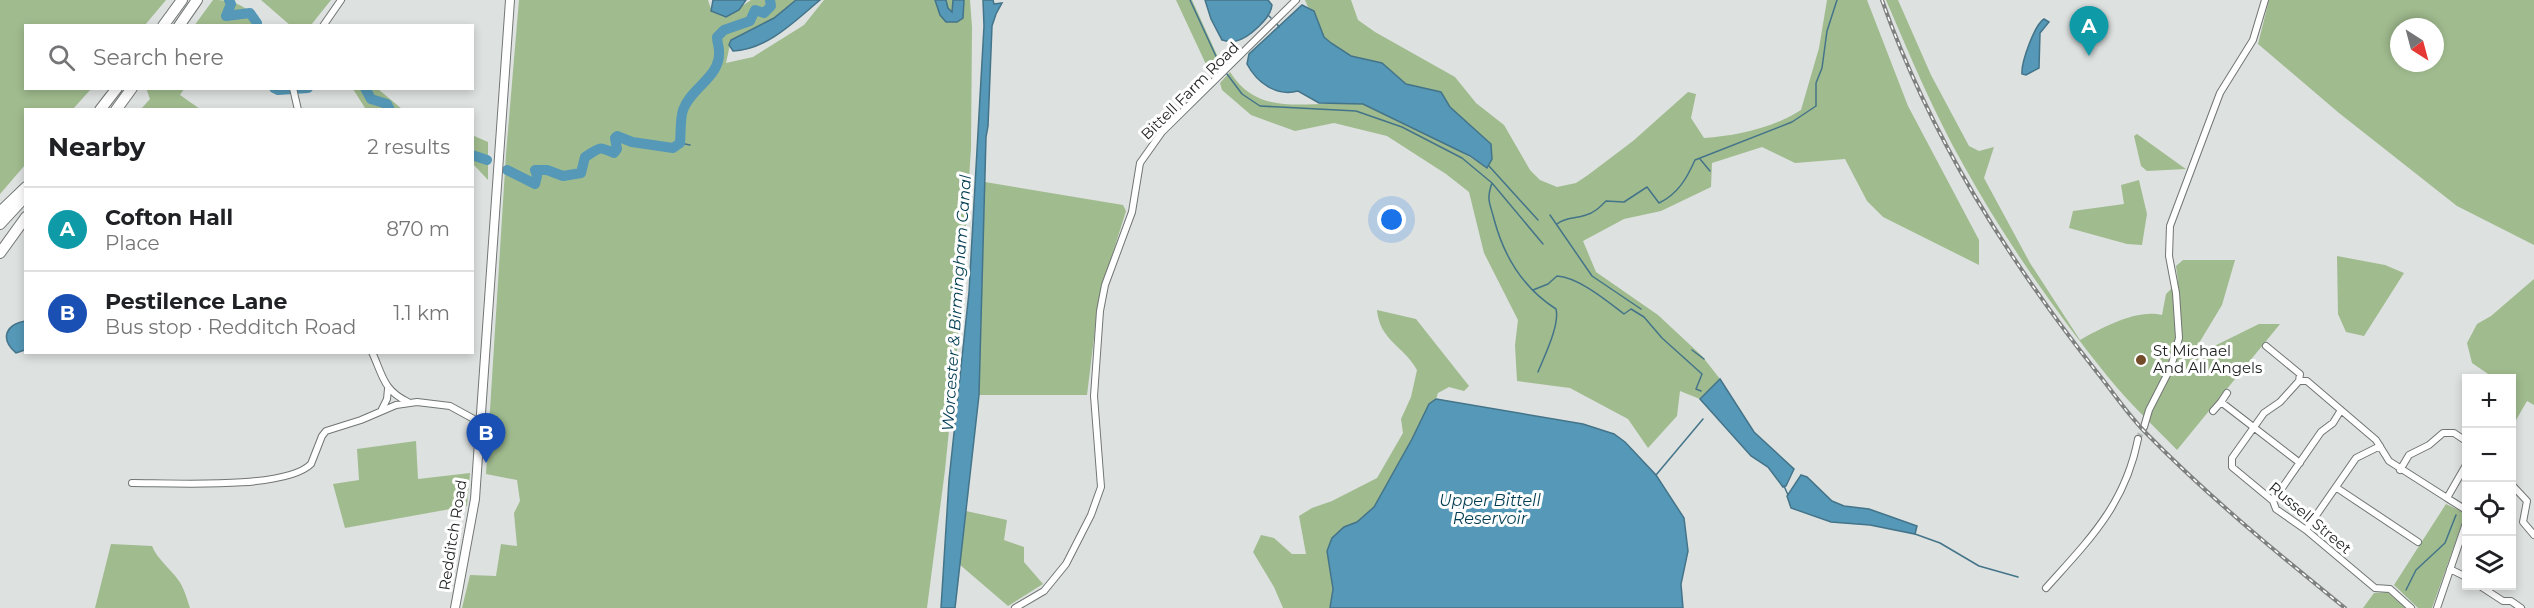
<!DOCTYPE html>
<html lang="en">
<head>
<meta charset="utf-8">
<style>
	body { margin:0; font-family:Montserrat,sans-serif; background:#f6f6f6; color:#202124 }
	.controls { position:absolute; right:18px; bottom:18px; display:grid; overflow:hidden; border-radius:0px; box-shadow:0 3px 9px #0003 }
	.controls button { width:54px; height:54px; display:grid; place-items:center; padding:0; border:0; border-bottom:2px solid #e0e0e0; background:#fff; color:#202124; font:30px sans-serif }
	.compass { position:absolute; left:2390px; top:18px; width:54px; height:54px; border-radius:50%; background:#fff; box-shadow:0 3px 9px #0003; rotate:144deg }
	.you { position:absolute; left:1392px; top:220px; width:21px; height:21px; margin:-15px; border:4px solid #fff; border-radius:50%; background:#1a73e8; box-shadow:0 0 0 9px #1a73e833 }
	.badge { display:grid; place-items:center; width:39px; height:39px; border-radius:50%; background:#734c2a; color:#fff; font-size:20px; font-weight:700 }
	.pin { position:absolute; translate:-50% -50px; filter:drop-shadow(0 2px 3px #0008) }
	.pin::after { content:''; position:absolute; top:32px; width:21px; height:18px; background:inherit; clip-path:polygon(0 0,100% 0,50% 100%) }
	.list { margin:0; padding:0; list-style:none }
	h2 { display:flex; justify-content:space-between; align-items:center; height:78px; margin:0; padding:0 24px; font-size:26px }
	h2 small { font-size:20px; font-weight:400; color:#757577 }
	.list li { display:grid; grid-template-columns:39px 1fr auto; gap:18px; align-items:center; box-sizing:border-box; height:84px; padding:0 24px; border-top:2px solid #e0e0e0 }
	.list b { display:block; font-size:22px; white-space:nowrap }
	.list p { margin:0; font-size:20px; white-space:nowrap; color:#757577 }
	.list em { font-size:20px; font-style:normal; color:#757577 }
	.icon { flex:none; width:33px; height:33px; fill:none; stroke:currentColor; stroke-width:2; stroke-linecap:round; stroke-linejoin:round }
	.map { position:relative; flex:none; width:2534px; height:608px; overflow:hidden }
	.search { position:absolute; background:#fff; box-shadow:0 3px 9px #0003; left:24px; top:24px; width:450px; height:66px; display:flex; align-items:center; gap:15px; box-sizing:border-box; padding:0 21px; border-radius:0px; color:#757577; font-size:22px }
	.panel { position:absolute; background:#fff; box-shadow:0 3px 9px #0003; left:24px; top:108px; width:450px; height:246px; border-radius:0px }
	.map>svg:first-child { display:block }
</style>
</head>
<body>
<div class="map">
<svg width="2534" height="608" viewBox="0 0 2534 608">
	<rect width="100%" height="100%" fill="#dde1e0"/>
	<path fill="#a0bb8e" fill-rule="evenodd" d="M0,0H166L145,25L26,26V88L91,89L73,109L26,110L25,165L0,194Z
		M213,0C238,0 243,6 262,22V25L194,26Z
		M261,0H331L311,25L291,26Z
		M519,0H708L712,12L726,17L751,0H796L774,18L731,40L726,63L753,57L804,25L824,0H970L972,27L971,148L960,320L945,470L927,608H462L470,575L496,576L501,544L517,546L514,513L520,501L517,480L486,474L506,154Z
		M1176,0H1192L1221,64L1211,75Z
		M1305,0H1351L1358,20L1375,32L1455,77L1476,103L1504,125L1530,170L1540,180L1557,187L1576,183L1588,175L1633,141L1688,92L1696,94L1691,118L1704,138C1736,136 1773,128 1801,110L1819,48L1827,0H1867L1908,106L1979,240V265L1883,217L1867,201L1845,159L1795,163L1762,147L1712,163L1711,187L1661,211L1624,219L1583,241L1596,272L1658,315L1702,356L1720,379L1700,399L1680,391L1677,416L1648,448L1628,419L1570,388L1517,381L1515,345L1518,320L1484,253L1469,192L1446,174L1387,136L1334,123L1295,131L1251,115L1222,90L1220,83L1230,72C1257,114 1295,103 1338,104C1346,104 1357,102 1365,105C1404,120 1452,146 1488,168L1491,144L1450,107L1441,92L1406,84L1382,63L1351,56L1331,43L1324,37L1314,11L1308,7Z
		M1886,0H1898L1931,75L1969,146L1979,151L1994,147L1984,178L2030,263L2080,340C2102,328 2136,309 2162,315L2166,294L2178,282L2176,266L2183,260H2235L2222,305L2190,358L2259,324H2280L2177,450C2154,426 2129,403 2108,377C2055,311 2005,240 1964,166C1934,113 1910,56 1886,0Z
		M2269,0H2534V245L2457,206L2339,113L2258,44ZM2399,27H2435V63H2399Z
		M146,88L184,89L180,95L200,109H141L150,99Z
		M353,89H378L402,109L365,108Z
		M2137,134L2183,167L2186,169L2147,171L2141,166L2134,136Z
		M472,135L488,142V180L473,164Z
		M2139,180L2147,214L2142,245L2127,244L2069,228L2073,211L2124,204L2121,185Z
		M985,182L1123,205L1126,211L1099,297L1087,395H979Z
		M2337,256L2385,265L2404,273L2364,336L2346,332L2338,314Z
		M2534,279V405L2527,401L2512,427V400L2514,393L2512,391V378H2494L2472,363L2467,343L2477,324L2491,316Z
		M1377,310L1416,319L1469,386L1464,391L1449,387L1438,393L1436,399L1429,404L1412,439L1374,507L1357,522L1344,527L1327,551L1333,589L1330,608H1283L1274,587L1253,552L1261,535L1274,538L1292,554H1306L1299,516L1312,508L1332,501L1377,478L1403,433L1401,419L1411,397L1417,370C1403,345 1380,341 1377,310Z
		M416,441L418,479L470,473L467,506L345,528L333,484L359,480L357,449Z
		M2446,504L2463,512L2464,518L2432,608H2418L2394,585Z
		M966,511L1007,520L1004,540L1024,547V562L1043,584L1008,606L959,564Z
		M111,544L152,546C157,559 170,568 179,581C184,588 187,599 190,608H95Z
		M2387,592L2406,608H2363L2374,593Z"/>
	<path fill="#5598b7" stroke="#447489" stroke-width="1.5" d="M713,0H746L739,10L726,17L711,11Z
		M796,0H820C796,20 767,50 733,51L729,45L731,40L774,18Z
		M935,0H946L948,8L952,12L953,0H964L963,18L957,22H946L940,15Z
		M983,0H993L994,4L1002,3L996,14L992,26L988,126L986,137L979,395L955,608H941L949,480L969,292L984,26Z
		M1205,0H1268L1272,5C1271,18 1249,38 1236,41C1232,43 1227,41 1222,40L1211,19Z
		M1302,5L1314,11L1324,37L1331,43L1351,56L1382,63L1406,84L1441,92L1450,107L1491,144L1492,159L1487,168L1470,156L1363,104L1319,103L1298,91C1277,97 1257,83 1247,64L1249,54Z
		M2044,19L2049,22L2040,33L2039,68L2026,75L2022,74C2021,62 2035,24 2044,19Z
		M25,321V350L16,353C0,339 5,325 25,321Z
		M1720,379L1754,432L1794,469L1786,486L1783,487L1768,467L1751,456L1700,399Z
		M1436,399L1583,424L1614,434L1625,442L1656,475L1684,518L1688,551L1681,584L1683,608H1330L1333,589L1327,551L1332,538L1344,527L1357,522L1374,507L1412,439L1429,404Z
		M1801,475L1807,477L1832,501L1844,506L1869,509L1917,526L1915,534L1870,525L1831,522L1791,508L1787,496Z"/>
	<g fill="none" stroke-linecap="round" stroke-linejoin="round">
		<path stroke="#447489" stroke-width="1.5" d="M1190,0L1220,65
			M1268,15L1271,18
			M1277,24L1279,27
			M1227,74L1242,94L1260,106L1356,111L1402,127L1462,158L1492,183C1486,200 1490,203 1494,219C1504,257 1523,288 1556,309C1560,325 1544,357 1538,372
			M680,143L690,145
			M1700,159L1710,171
			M1489,166L1538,220
			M1492,183L1543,244
			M1550,215L1592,276L1641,309
			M1557,224C1566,217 1575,219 1586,215C1594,213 1600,207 1606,201L1624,202L1647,187L1659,203C1678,194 1687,178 1695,160L1792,122L1816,106V83L1822,68L1827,31L1837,0
			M1533,290L1548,284L1557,276C1578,277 1607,301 1624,314L1631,309L1644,317L1662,338L1702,374L1696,389L1701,391
			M1692,350L1704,359
			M1656,475L1703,419
			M1784,486L1788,495
			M1915,534L1940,543L1979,566L2018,577
			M2406,590L2416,570L2445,543L2456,515"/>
		<path stroke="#5598b7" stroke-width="10" d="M229,0L231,4L226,16L250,13L257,23V26
			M274,88L278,90L308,88
			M365,88L371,99L387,104L390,110
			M472,155L487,160
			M507,170L535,184L537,176L535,170H547L563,176L581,173L585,157C601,147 598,146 614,153L617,149L615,138L617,136L632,142L673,148L680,143C681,132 680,119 683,110C691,87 721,77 719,51C719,46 717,42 717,37L724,30L750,21L755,10L764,13L771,6L770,0"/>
		<path stroke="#b7bab9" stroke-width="6" stroke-dasharray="6 3" stroke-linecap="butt" d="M2138,439L2144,427"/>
		<defs>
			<path id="minor" d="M323,26L341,0
				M293,88L298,110
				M2266,346L2300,374L2299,381
				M372,352C383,376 383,390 408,402
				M2227,393L2221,402L2300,463
				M382,409L387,399L388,389
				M2213,411L2221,402
				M2144,427L2149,410L2171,367L2179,338L2176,293L2169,256L2170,226L2220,93L2253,40L2265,0
				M2466,465L2447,498L2466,510
				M2400,470L2409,455L2429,445L2443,433H2454L2466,441
				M132,483C170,483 285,490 311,464L322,436L326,431L361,420L396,405L417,402L450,406L481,423
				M2512,485L2527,501L2523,522L2534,535
				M2337,488L2418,542
				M2273,501L2321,432L2333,423L2341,410
				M2306,530L2356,458L2380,446
				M2450,569L2466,577
				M2480,586L2503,601H2511L2521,608
				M2046,588C2089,540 2125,505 2138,439
				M1015,608L1044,591L1066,564L1091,515L1101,487L1094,396L1100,311L1105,285L1132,212L1140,163L1162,132L1296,0
				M2411,608L2390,589L2375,588L2306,530L2276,509L2273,501L2232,467V458L2264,413L2280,402L2299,381H2307L2376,440L2389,461L2447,498
				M2437,608L2466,523"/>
			<path id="secondary" d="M455,608L475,499L510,0"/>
			<path id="motorway" d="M163,26L182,0
				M179,26L197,0
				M100,110L117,88
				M116,110L132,88
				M0,212L26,187
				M0,224L26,196
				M0,253L26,217"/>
		</defs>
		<use href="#minor" stroke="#717574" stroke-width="8"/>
		<use href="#secondary" stroke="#717574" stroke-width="10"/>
		<use href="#motorway" stroke="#717574" stroke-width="12"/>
		<use href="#minor" stroke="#fff" stroke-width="6"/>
		<use href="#secondary" stroke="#fff" stroke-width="8"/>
		<use href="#motorway" stroke="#fff" stroke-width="10"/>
		<defs>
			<path id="rail" d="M1882,0C1930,136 2007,258 2096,371C2113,392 2128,415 2147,434C2209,497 2277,553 2345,608"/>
		</defs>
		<use href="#rail" stroke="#7d807f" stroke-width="4"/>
		<use href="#rail" stroke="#fff" stroke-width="1.5" stroke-dasharray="4.5" stroke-linecap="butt"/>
	</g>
	<circle fill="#734c2a" stroke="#fff" stroke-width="2" cx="2141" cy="360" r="6"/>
	<g text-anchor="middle" stroke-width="6" stroke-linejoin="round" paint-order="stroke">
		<g font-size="15" fill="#1d1f1e" stroke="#fff">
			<text transform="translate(1190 91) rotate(-45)" y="5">Bittell Farm Road</text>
			<text transform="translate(2310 518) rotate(40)" y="5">Russell Street</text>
			<text transform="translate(453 535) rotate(-81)" y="5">Redditch Road</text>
		</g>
		<g font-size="15" fill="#1d1f1e" stroke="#fff" text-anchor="start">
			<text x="2153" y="356">St Michael<tspan x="2153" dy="17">And All Angels</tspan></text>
		</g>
		<g font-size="16" font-style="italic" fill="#003c52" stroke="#fff">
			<text transform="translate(956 303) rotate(-86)" y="6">Worcester &amp; Birmingham Canal</text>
			<text x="1490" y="506">Upper Bittell<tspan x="1490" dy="18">Reservoir</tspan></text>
		</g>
	</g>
</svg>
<div class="controls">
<button>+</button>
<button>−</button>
<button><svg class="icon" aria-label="locate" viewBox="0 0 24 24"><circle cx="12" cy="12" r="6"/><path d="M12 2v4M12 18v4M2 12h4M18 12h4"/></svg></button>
<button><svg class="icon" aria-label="layers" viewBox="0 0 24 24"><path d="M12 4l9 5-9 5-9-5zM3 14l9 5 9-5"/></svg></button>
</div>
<svg class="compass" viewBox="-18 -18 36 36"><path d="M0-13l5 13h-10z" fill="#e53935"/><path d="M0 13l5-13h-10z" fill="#757577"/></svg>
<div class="you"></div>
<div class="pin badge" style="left:2089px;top:56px;background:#0f9aa8">A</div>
<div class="pin badge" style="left:486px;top:463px;background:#1a4fb4">B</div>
<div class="search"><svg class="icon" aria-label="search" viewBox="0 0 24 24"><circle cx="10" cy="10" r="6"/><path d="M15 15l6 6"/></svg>Search here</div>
<section class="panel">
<h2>Nearby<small>2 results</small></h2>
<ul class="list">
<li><span class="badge" style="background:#0f9aa8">A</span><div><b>Cofton Hall</b><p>Place</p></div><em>870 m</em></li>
<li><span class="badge" style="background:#1a4fb4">B</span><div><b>Pestilence Lane</b><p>Bus stop · Redditch Road</p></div><em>1.1 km</em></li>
</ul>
</section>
</div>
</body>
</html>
